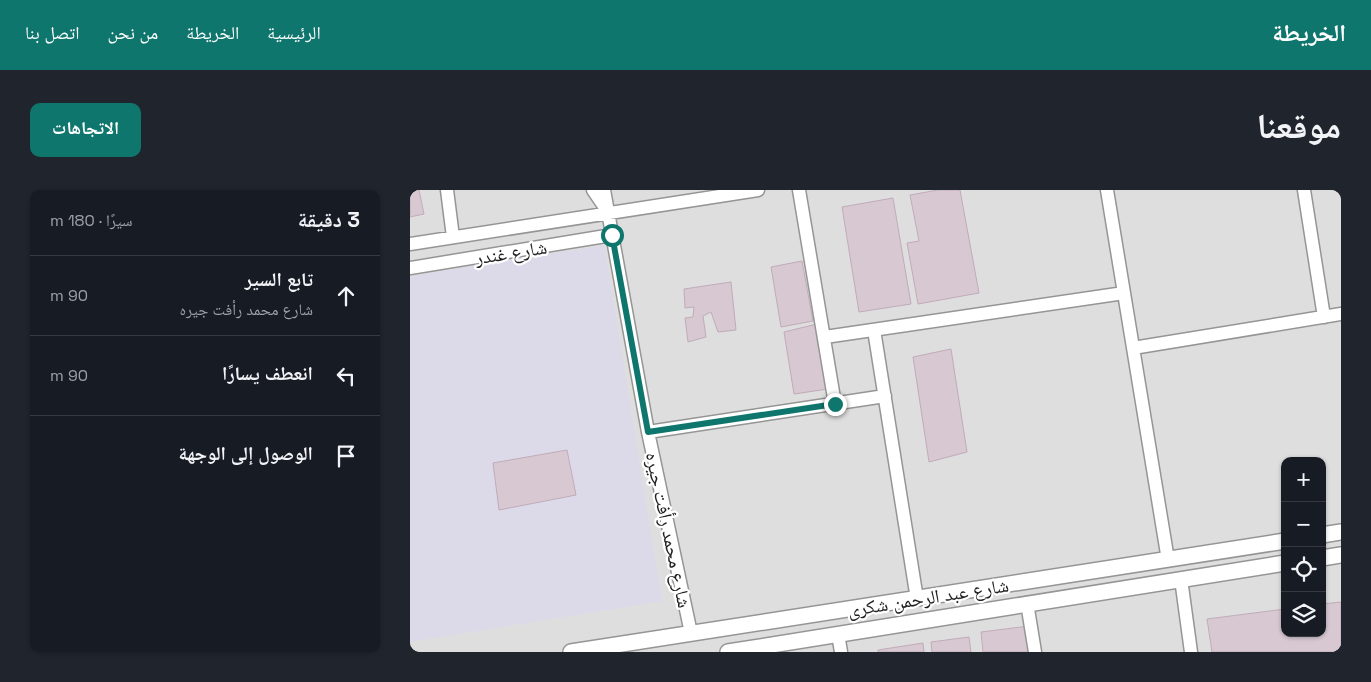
<!DOCTYPE html>
<html lang="ar">
<head>
<meta charset="utf-8">
<style>
	body { margin:0; font-family:"Space Grotesk","Noto Naskh Arabic",sans-serif; background:#20242c; color:#f1f3f6; direction:rtl }
	.controls { position:absolute; right:15px; bottom:15px; display:grid; overflow:hidden; border-radius:10px; box-shadow:0 1px 4px #0004 }
	.controls button { width:45px; height:45px; display:grid; place-items:center; padding:0; border:0; border-bottom:1px solid #363941; background:#171b24; color:#f1f3f6; font:25px sans-serif }
	.stop { position:absolute; width:15px; height:15px; margin:-11px; border:4px solid #0f766e; border-radius:50%; background:#fff }
	.stop.end { background:#0f766e; border-color:#fff; box-shadow:0 1px 5px #0008 }
	.list { margin:0; padding:0; list-style:none }
	h2 { display:flex; justify-content:space-between; align-items:center; height:65px; margin:0; padding:0 20px; font-size:21px }
	h2 small { font-size:16px; font-weight:400; color:#9ea1a6 }
	.list li { display:grid; grid-template-columns:32px 1fr auto; gap:15px; align-items:center; box-sizing:border-box; height:80px; padding:0 20px; border-top:1px solid #363941 }
	.list b { display:block; font-size:19px; white-space:nowrap }
	.list p { margin:0; font-size:16px; white-space:nowrap; color:#9ea1a6 }
	.list em { font-size:16px; font-style:normal; color:#9ea1a6 }
	.icon { flex:none; width:28px; height:28px; fill:none; stroke:currentColor; stroke-width:2; stroke-linecap:round; stroke-linejoin:round }
	.map { position:relative; flex:none; width:931px; height:462px; overflow:hidden; direction:ltr; border-radius:10px }
	header { display:flex; align-items:center; gap:30px; box-sizing:border-box; height:70px; padding:0 25px; background:#0f766e; color:#fff }
	header strong { font-size:24px }
	nav { display:flex; gap:28px; margin-inline-start:auto; font-size:18px }
	.intro { display:flex; align-items:center; justify-content:space-between; box-sizing:border-box; height:120px; padding:0 30px }
	h1 { margin:0; font-size:35px }
	.button { padding:12px 22px; border-radius:10px; background:#0f766e; color:#fff; font-size:18px; font-weight:700 }
	main { display:flex; gap:30px; padding:0 30px }
	aside { flex:1; background:#171b24; border-radius:10px; box-shadow:0 1px 4px #0004 }
	.map>svg:first-child { display:block }
</style>
</head>
<body>
<header>
<strong>الخريطة</strong>
<nav><a>الرئيسية</a><a>الخريطة</a><a>من نحن</a><a>اتصل بنا</a></nav>
</header>
<div class="intro"><h1>موقعنا</h1><a class="button">الاتجاهات</a></div>
<main>
<div class="map">
<svg width="931" height="462" viewBox="0 0 931 462">
	<rect width="100%" height="100%" fill="#f0e8eb"/>
	<path fill="#dededf" fill-rule="evenodd" d="M0,0H931V462H0ZM875,271H912V443H875Z"/>
	<path fill="#dcdae9" d="M194,55L252,411L0,452V86Z"/>
	<path fill="#d7c8d2" stroke="#c1abb9" d="M0,0H9L14,24L0,27Z
		M528,0H550L569,103L508,114L497,53L509,51L500,5Z
		M483,8L501,114L449,122L432,17Z
		M392,71L403,131L371,137L361,77Z
		M321,92L326,140L308,142L301,122L293,126L296,147L278,152L275,128L283,127L284,117L275,118L274,99Z
		M407,134L418,199L384,204L374,142Z
		M541,159L557,262L519,272L503,167Z
		M157,260L166,305L89,320L83,273Z
		M931,412V462H802L797,429L875,419V443H912V414Z
		M619,436L622,462H573L571,442Z
		M559,447L561,462H522L521,452Z
		M513,453L514,462H468V460Z"/>
	<g fill="none" stroke-linecap="round" stroke-linejoin="round">
		<defs>
			<path id="minor" d="M37,0L43,47
				M183,0L196,19
				M194,0L238,242L281,443
				M389,0L425,214
				M697,0L758,370
				M894,0L914,127
				M0,54L348,0
				M0,78L202,45
				M464,140L507,409
				M415,147L714,103
				M723,158L931,124
				M238,242L475,206
				M771,389L781,462
				M617,413L625,462
				M428,444L431,462"/>
			<path id="tertiary" d="M912,345L931,342
				M912,368L931,365
				M161,462L875,351
				M318,462L875,373"/>
		</defs>
		<use href="#minor" stroke="#959595" stroke-width="15"/>
		<use href="#tertiary" stroke="#959595" stroke-width="18"/>
		<use href="#minor" stroke="#fff" stroke-width="12"/>
		<use href="#tertiary" stroke="#fff" stroke-width="15"/>
	</g>
	<g fill="none" stroke-linecap="round" stroke-linejoin="round">
		<path stroke="#0f766e" stroke-width="6" d="M202,45L238,242L425,214"/>
	</g>
	<g text-anchor="middle" stroke-width="4.5" stroke-linejoin="round" paint-order="stroke">
		<g font-size="19" fill="#212121" stroke="#fff">
			<text transform="translate(101 62) rotate(-9)" y="7">شارع غندر</text>
			<text transform="translate(259 340) rotate(78)" y="7">شارع محمد رأفت جيره</text>
			<text transform="translate(518 407) rotate(-9)" y="7">شارع عبد الرحمن شكرى</text>
		</g>
	</g>
</svg>
<div class="controls">
<button>+</button>
<button>−</button>
<button><svg class="icon" aria-label="locate" viewBox="0 0 24 24"><circle cx="12" cy="12" r="6"/><path d="M12 2v4M12 18v4M2 12h4M18 12h4"/></svg></button>
<button><svg class="icon" aria-label="layers" viewBox="0 0 24 24"><path d="M12 4l9 5-9 5-9-5zM3 14l9 5 9-5"/></svg></button>
</div>
<div class="stop" style="left:202px;top:45px"></div>
<div class="stop end" style="left:425px;top:214px"></div>
</div>
<aside>
<h2>3 دقيقة<small>سيرًا · 180 m</small></h2>
<ul class="list">
<li><svg class="icon" aria-label="ahead" viewBox="0 0 24 24"><path d="M12 20V5M6 11l6-6 6 6"/></svg><div><b>تابع السير</b><p>شارع محمد رأفت جيره</p></div><em>90 m</em></li>
<li><svg class="icon" aria-label="left" viewBox="0 0 24 24"><path d="M17 20v-9H6M10 6l-5 5 5 5"/></svg><div><b>انعطف يسارًا</b></div><em>90 m</em></li>
<li><svg class="icon" aria-label="arrive" viewBox="0 0 24 24"><path d="M6 21V4h12l-3 4 3 4H6"/></svg><div><b>الوصول إلى الوجهة</b></div></li>
</ul>
</aside>
</main>
</body>
</html>
